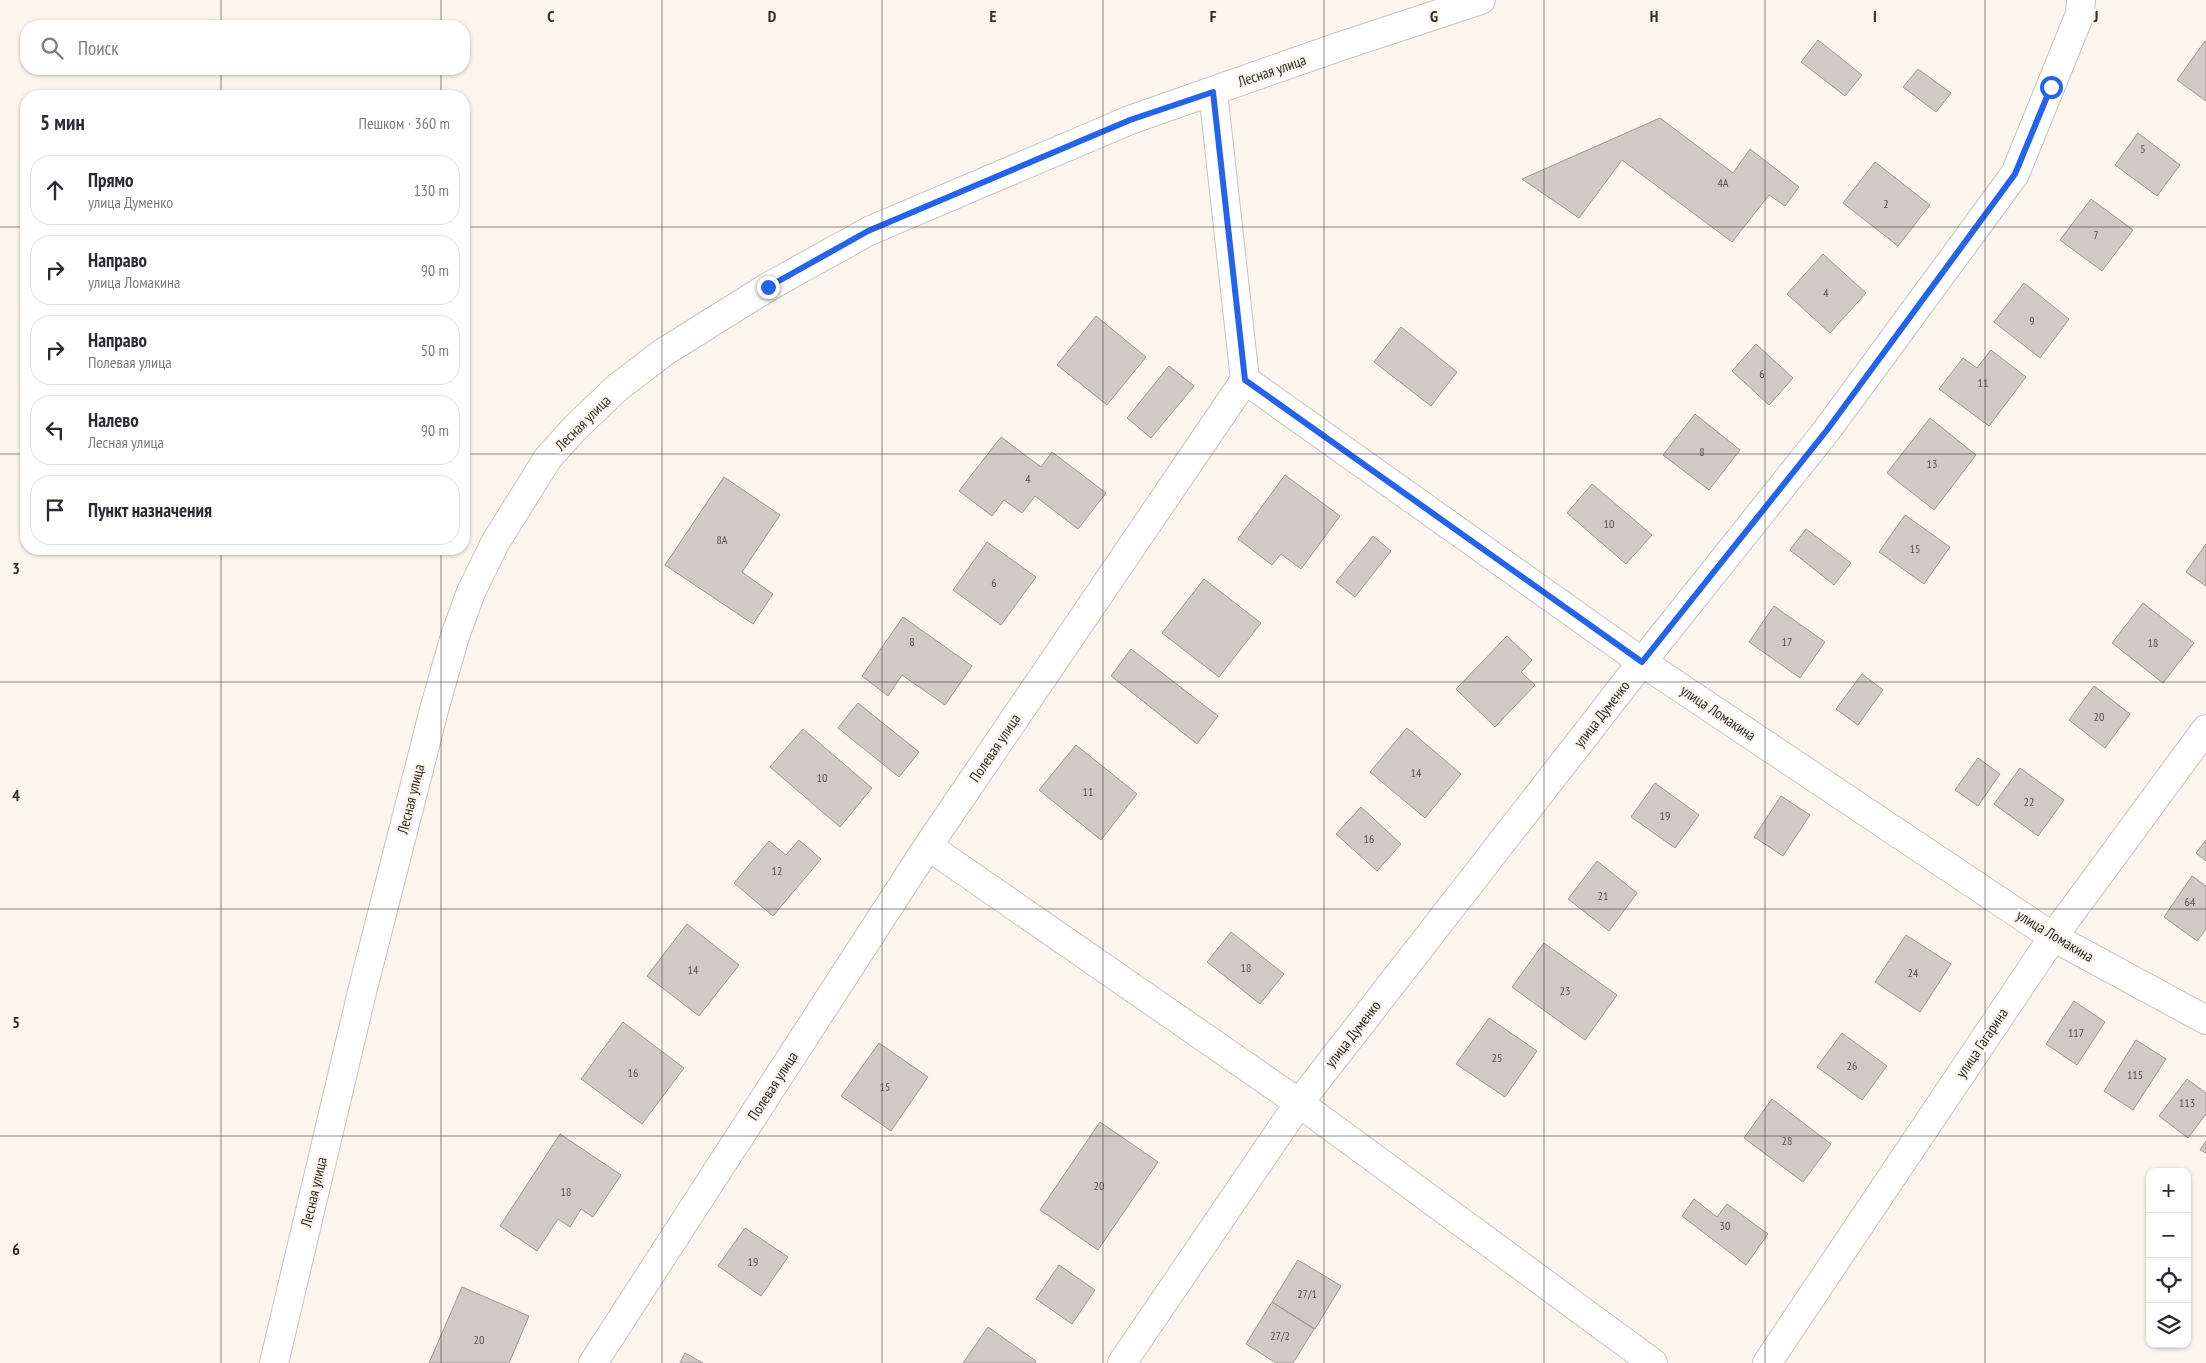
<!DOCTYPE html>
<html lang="ru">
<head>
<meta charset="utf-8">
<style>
	body { margin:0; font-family:"PT Sans Narrow",sans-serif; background:#f7f7f7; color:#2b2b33 }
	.controls { position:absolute; right:15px; bottom:15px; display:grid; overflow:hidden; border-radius:10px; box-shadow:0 1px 4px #0004 }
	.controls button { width:45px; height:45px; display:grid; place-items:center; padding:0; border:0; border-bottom:1px solid #e1e1e2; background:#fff; color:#2b2b33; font:25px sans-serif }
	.stop { position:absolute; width:15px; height:15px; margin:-11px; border:4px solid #2563eb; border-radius:50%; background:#fff }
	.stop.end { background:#2563eb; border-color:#fff; box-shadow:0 1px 5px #0008 }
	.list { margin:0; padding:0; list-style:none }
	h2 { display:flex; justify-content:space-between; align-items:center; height:65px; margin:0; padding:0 20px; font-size:21px }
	h2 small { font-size:16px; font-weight:400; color:#7c7c81 }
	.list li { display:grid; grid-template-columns:32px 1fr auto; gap:15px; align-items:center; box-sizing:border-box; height:70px; margin:0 10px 10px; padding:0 10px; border:1px solid #e1e1e2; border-radius:20px }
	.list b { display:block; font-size:19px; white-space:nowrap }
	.list p { margin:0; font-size:16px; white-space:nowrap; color:#7c7c81 }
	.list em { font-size:16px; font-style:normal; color:#7c7c81 }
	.icon { flex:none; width:28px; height:28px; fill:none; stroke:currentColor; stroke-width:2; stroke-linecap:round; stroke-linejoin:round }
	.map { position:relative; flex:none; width:2206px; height:1363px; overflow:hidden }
	.search { position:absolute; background:#fff; box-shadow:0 1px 4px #0004; left:20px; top:20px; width:450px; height:55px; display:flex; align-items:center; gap:12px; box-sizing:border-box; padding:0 18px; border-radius:20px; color:#7c7c81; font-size:19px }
	.panel { position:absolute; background:#fff; box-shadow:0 1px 4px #0004; left:20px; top:90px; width:450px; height:465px; border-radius:20px }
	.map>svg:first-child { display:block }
</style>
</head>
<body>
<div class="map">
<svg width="2206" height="1363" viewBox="0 0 2206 1363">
	<rect width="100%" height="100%" fill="#faf6ee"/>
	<path fill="#d1c9c4" stroke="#9e9792" d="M1818,40L1862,75L1845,96L1801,62Z
		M2205,41L2206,42V101L2177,80Z
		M1918,69L1951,93L1936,112L1903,87Z
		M1660,118L1733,173L1750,149L1799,187L1785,206L1769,195L1732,242L1622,160L1579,218L1522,179Z
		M2138,133L2180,165L2157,196L2115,165Z
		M1875,162L1930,205L1898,246L1843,203Z
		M2091,199L2133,230L2102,271L2060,240Z
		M1823,254L1866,293L1830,333L1787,294Z
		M2024,283L2069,319L2040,358L1994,322Z
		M1096,316L1146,357L1107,405L1057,365Z
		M1401,327L1457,372L1431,406L1374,362Z
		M1756,344L1793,378L1769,405L1732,371Z
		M1991,350L2026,377L1989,426L1939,389L1963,358L1977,368Z
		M1169,366L1194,386L1151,438L1127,418Z
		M1695,414L1740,450L1709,490L1663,455Z
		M1930,418L1976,455L1934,510L1887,473Z
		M1001,437L1041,467L1052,452L1106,493L1078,529L1035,496L1022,513L1004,500L992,516L959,491Z
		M1285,475L1340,516L1301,569L1281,554L1272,565L1238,539Z
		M724,477L780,515L742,572L773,594L753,624L665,565Z
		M1592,484L1652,535L1626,564L1567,513Z
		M1905,515L1950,547L1924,584L1879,552Z
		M1806,529L1851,563L1834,585L1790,550Z
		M1373,536L1391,551L1355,597L1336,582Z
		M987,542L1036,577L1001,625L953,590Z
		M2206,544V586L2186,572Z
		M1204,579L1261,623L1219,677L1162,633Z
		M2143,603L2194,643L2163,683L2112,643Z
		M1774,606L1825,642L1800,678L1749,642Z
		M903,617L972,666L945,705L902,675L888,696L862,676Z
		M1507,636L1532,660L1521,672L1535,685L1495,727L1456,689Z
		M1131,649L1218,716L1197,744L1111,676Z
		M1862,674L1883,690L1858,725L1836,709Z
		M2094,686L2130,714L2105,748L2069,720Z
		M858,703L919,752L899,777L838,728Z
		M1407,728L1461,774L1425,818L1370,772Z
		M803,729L872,788L840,827L770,767Z
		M1076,745L1137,794L1101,840L1039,790Z
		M1978,758L2000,774L1978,806L1955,790Z
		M2020,768L2064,800L2038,836L1994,804Z
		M1655,783L1699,815L1675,848L1631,817Z
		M1781,796L1810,815L1783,856L1754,837Z
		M1361,807L1401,844L1377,871L1336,834Z
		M799,840L821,859L773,916L734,883L769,841L786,855Z
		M2206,840V861L2196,853Z
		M1597,861L1637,893L1609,931L1568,899Z
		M2192,876L2206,886V929L2197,941L2164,917Z
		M687,924L739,965L699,1016L647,976Z
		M1231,932L1284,974L1260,1004L1207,962Z
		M1906,935L1951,964L1920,1012L1875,982Z
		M1544,943L1617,995L1585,1040L1512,987Z
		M2074,1001L2105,1022L2077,1065L2046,1044Z
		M1489,1018L1537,1051L1505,1097L1456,1064Z
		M623,1022L684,1068L642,1124L581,1079Z
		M1842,1033L1887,1066L1862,1100L1817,1067Z
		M2136,1040L2166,1059L2133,1110L2104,1091Z
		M879,1043L928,1077L891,1131L841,1096Z
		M2187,1079L2206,1093V1114L2188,1138L2159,1116Z
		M1772,1099L1831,1144L1803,1182L1744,1138Z
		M1100,1122L1158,1162L1098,1250L1040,1210Z
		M560,1134L621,1175L593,1217L581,1209L570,1227L558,1219L537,1251L500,1226Z
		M2206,1141V1153L2200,1150Z
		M1694,1199L1717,1217L1727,1204L1768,1234L1746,1265L1682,1216Z
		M745,1228L788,1257L761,1296L718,1266Z
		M1298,1260L1341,1286L1315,1329L1272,1302Z
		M1059,1265L1095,1290L1072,1324L1036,1299Z
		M462,1287L529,1316L509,1363H429Z
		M1272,1302L1314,1329L1293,1363H1276L1246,1344Z
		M988,1327L1036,1361L1035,1363H963Z
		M685,1353L703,1363H680Z"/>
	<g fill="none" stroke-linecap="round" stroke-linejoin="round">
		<defs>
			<path id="minor" d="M1245,380L1642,662L2053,937L2206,1020
				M928,846L1299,1103L1653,1363
				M274,1363L362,992L434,710L455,636L471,592L495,543L548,458L575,428L618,387L664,352L768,287L869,231L1130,120L1341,46L1481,0
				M593,1363L928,846L1245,380L1213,92
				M1122,1363L1299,1103L1642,662L1827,430L2015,174L2080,14L2081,0
				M1767,1363L2053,937L2206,729"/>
		</defs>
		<use href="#minor" stroke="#c8c4bd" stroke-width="30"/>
		<use href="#minor" stroke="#fff" stroke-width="28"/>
	</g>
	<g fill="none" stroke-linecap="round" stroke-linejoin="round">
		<path stroke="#2563eb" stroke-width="6" d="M768,287L868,231L1130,120L1213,92L1245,380L1642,662L1827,430L2015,174L2051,87"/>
	</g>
	<path fill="none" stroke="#2f2d2a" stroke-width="1" stroke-opacity="0.55" d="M221,0V26M441,0V26M662,0V1363M882,0V1363M1103,0V1363M1324,0V1363M1544,0V1363M1765,0V1363M1985,0V1363M221,69V96M441,69V96M0,227H26M464,227H2206M0,454H26M464,454H2206M221,549V1363M441,549V1363M0,682H2206M0,909H2206M0,1136H2206"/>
	<g text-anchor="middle" stroke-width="5" stroke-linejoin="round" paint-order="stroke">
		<g font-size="12" fill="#585450">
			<text x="2143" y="153">5</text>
			<text x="1723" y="187">4А</text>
			<text x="1886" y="208">2</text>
			<text x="2096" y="239">7</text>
			<text x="1826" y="297">4</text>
			<text x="2032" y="325">9</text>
			<text x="1762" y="378">6</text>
			<text x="1983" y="387">11</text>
			<text x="1702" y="456">8</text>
			<text x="1932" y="468">13</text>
			<text x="1028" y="483">4</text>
			<text x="1609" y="528">10</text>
			<text x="722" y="544">8А</text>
			<text x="1915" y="553">15</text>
			<text x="994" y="587">6</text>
			<text x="912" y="646">8</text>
			<text x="1787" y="646">17</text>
			<text x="2153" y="647">18</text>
			<text x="2099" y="721">20</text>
			<text x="1416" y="777">14</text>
			<text x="822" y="782">10</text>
			<text x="1088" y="796">11</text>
			<text x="2029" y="806">22</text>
			<text x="1665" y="820">19</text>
			<text x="1369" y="843">16</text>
			<text x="777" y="875">12</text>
			<text x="1603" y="900">21</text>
			<text x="2190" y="906">64</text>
			<text x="1246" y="972">18</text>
			<text x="693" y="974">14</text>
			<text x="1913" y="977">24</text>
			<text x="1565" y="995">23</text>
			<text x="2076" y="1037">117</text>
			<text x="1497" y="1062">25</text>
			<text x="1852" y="1070">26</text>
			<text x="633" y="1077">16</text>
			<text x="2135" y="1079">115</text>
			<text x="885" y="1091">15</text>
			<text x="2187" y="1107">113</text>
			<text x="1787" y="1145">28</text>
			<text x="1099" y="1190">20</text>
			<text x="566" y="1196">18</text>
			<text x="1725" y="1230">30</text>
			<text x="753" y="1266">19</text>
			<text x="1307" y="1298">27/1</text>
			<text x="1280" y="1340">27/2</text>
			<text x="479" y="1344">20</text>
		</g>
		<g font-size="15" fill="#2f2d2a" stroke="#faf6ee">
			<text transform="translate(1272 71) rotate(-19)" y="5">Лесная улица</text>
			<text transform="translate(583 423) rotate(-45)" y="5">Лесная улица</text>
			<text transform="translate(1718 713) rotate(34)" y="5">улица Ломакина</text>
			<text transform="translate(1602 714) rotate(-52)" y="5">улица Думенко</text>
			<text transform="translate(995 748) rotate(-56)" y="5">Полевая улица</text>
			<text transform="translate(411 799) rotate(-76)" y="5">Лесная улица</text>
			<text transform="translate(2055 936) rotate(31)" y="5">улица Ломакина</text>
			<text transform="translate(1353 1034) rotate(-52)" y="5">улица Думенко</text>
			<text transform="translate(1982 1043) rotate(-56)" y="5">улица Гагарина</text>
			<text transform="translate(773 1086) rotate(-57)" y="5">Полевая улица</text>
			<text transform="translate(314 1192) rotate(-77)" y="5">Лесная улица</text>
		</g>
	</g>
	<g font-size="16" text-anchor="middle" font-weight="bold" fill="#2f2d2a" stroke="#faf6ee" stroke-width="5" stroke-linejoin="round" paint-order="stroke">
		<text x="551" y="22">C</text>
		<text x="772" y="22">D</text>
		<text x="993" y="22">E</text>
		<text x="1213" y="22">F</text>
		<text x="1434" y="22">G</text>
		<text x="1654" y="22">H</text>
		<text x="1875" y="22">I</text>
		<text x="2096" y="22">J</text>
		<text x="16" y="574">3</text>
		<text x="16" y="801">4</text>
		<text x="16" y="1028">5</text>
		<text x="16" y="1255">6</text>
	</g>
</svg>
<div class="controls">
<button>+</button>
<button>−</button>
<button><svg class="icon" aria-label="locate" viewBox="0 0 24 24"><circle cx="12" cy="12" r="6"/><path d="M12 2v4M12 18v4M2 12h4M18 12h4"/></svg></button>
<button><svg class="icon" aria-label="layers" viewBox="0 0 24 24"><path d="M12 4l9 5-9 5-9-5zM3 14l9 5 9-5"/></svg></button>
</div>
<div class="stop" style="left:2051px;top:87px"></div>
<div class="stop end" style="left:768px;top:287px"></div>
<div class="search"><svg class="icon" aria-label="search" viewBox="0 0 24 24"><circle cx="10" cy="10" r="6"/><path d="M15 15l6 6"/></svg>Поиск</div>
<section class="panel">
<h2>5 мин<small>Пешком · 360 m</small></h2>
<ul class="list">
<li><svg class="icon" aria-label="ahead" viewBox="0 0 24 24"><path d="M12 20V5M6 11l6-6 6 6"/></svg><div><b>Прямо</b><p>улица Думенко</p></div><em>130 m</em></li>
<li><svg class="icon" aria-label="right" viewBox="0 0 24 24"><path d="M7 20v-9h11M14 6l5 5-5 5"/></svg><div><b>Направо</b><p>улица Ломакина</p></div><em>90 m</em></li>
<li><svg class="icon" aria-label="right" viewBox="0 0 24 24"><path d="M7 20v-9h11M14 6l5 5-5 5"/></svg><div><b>Направо</b><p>Полевая улица</p></div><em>50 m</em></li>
<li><svg class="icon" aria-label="left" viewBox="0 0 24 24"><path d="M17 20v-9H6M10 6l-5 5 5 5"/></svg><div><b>Налево</b><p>Лесная улица</p></div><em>90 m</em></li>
<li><svg class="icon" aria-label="arrive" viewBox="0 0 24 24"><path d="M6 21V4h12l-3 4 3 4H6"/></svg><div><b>Пункт назначения</b></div></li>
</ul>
</section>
</div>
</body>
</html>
